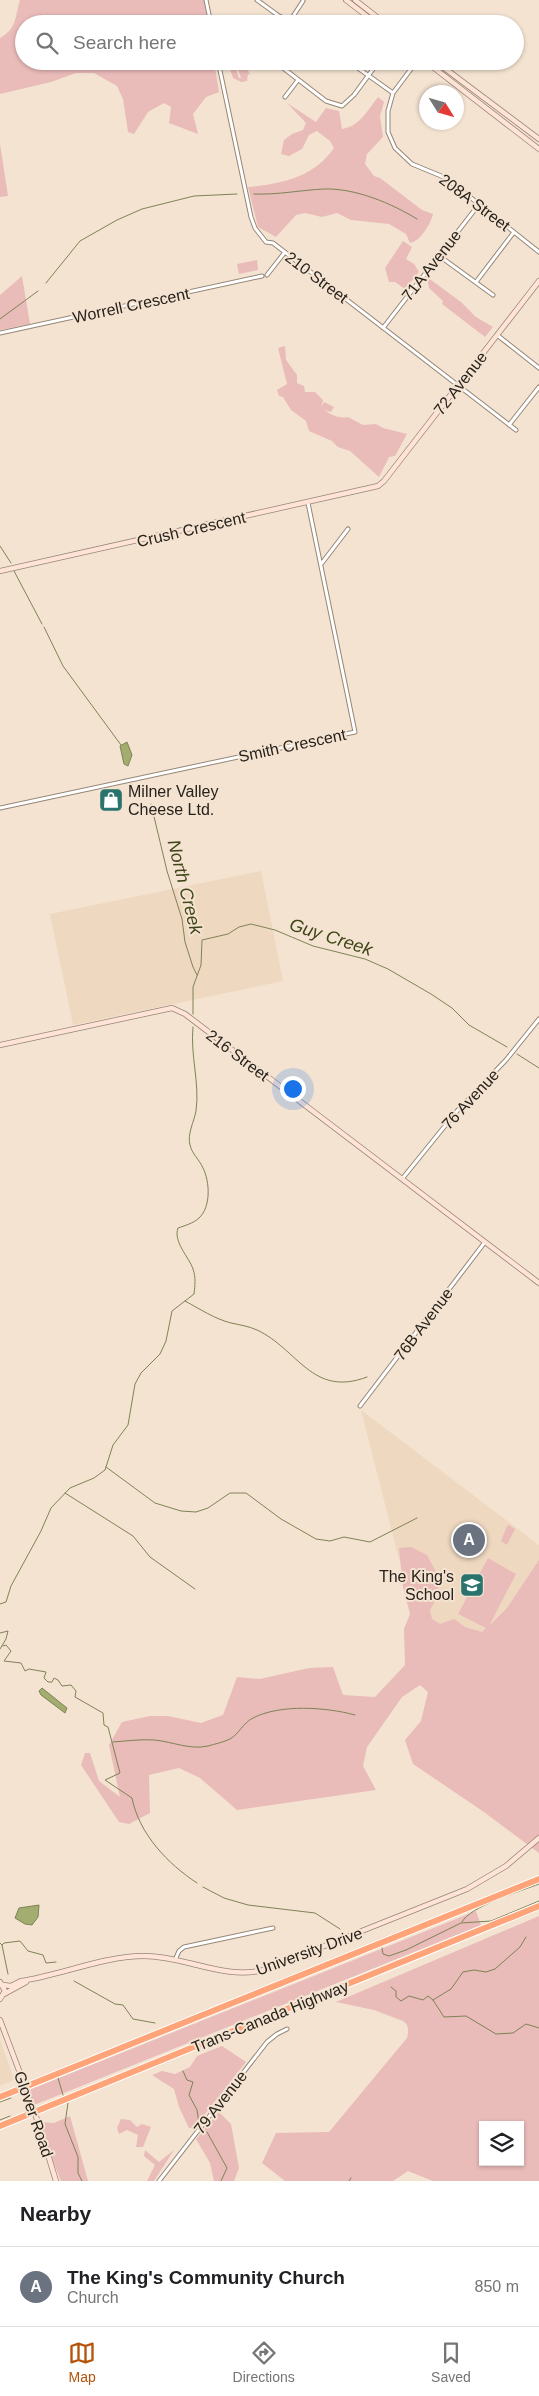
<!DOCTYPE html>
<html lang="en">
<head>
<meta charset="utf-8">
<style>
	body { margin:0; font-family:Arial,sans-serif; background:#f6f6f6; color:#202124 }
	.controls { position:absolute; right:15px; bottom:15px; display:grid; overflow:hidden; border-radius:0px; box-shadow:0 1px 4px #0004 }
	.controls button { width:45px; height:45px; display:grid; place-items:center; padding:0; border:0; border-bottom:1px solid #e0e0e0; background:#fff; color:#202124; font:25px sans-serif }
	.compass { position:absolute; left:419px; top:85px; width:45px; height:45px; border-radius:50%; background:#fff; box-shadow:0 1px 4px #0004; rotate:127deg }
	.you { position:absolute; left:292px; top:1088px; width:18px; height:18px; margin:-12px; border:4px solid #fff; border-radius:50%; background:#1a73e8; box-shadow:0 0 0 8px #1a73e833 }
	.badge { display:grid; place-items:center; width:32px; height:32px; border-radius:50%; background:#b45309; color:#fff; font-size:16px; font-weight:700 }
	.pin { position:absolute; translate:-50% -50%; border:2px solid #fff; box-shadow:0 1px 5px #0006 }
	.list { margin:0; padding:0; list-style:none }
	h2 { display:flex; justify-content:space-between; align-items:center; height:65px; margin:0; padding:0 20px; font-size:21px }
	h2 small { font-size:16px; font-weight:400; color:#757577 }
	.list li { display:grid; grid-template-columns:32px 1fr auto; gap:15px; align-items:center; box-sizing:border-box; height:80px; padding:0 20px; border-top:1px solid #e0e0e0 }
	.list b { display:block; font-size:19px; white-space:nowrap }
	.list p { margin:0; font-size:16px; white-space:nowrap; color:#757577 }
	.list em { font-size:16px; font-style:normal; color:#757577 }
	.icon { flex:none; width:28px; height:28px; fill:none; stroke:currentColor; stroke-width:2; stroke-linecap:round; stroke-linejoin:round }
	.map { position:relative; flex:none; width:539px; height:2181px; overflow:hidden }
	.search { position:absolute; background:#fff; box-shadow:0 1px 4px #0004; left:15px; right:15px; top:15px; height:55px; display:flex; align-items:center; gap:12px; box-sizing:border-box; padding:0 18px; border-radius:28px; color:#757577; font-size:19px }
	.sheet { height:145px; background:#fff }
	nav { display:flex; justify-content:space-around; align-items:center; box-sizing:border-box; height:70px; border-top:1px solid #e0e0e0; background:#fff; font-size:14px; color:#757577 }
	nav a { display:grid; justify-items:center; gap:2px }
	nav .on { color:#b45309 }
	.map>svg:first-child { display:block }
</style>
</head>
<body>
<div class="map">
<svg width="539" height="2181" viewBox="0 0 539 2181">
	<rect width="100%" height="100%" fill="#f4e3d1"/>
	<path fill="#efd8c0" d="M261,871L283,981L73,1025L50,914Z
		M361,1410L539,1545V1625L434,1697Z
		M0,2039L14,2080L0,2086Z"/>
	<path fill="#e9bbb9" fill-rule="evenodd" d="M20,0H204L208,24H24V61H214L219,92L206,97L193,114L198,134L169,123L171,107L164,103L148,112L134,134L128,132L123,99L117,86L94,73H76L51,82L0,94V38C17,29 15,16 20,0Z
		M227,61L233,64L237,61L236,69L239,78H241L238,69V61L240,63L244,61L250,75L248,74L247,81L241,82L233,78Z
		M378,97L384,102L380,116L383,137L367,154L365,164L374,176L380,178L422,210L433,214C431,223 420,242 410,243L406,234L389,224L351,220L337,213L322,217L305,213L296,215L276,237L258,227L248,187C282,184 314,177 334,148L330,141L317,131L309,135L302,149L289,156L281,154L284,140L292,134L303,130L306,123L287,103L316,122L326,108L339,111L342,129C360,126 367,111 378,97Z
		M0,144L8,196L0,197Z
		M403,241L412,247L406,259L414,264L419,272L405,289L395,282H389L385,268Z
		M257,260L258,270L239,274L237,264Z
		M22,276L30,324L0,330V295Z
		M427,277L461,302L476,317L493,327L485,337L442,304L443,301L429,288Z
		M285,346L286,360L297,375V383L304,386L305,392H315L323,400L321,407L324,402L334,407L331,412L325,410C330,415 341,419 348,417L363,425L376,424L383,428L407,434L395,456L389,457L379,477L350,451L338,447L332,441L309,431L306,421L291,410L283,397L279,396L277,390L287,384L278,348Z
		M507,1526L509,1525L515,1529L507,1545L501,1541Z
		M411,1547L427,1555L436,1572L439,1594L430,1610L432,1619L440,1624L454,1619L465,1627L482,1632L486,1628L458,1614L488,1558L516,1574L489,1626L507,1608L539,1560V1853L484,1812L413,1764L405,1740L421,1721L428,1692L420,1685L402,1697L367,1747L363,1766L376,1790L237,1810L200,1778L179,1768L149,1775L150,1813L129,1824L119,1822L81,1765L85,1753H90L99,1781L120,1797L109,1745L122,1722L150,1716H168L201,1723L223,1715L237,1677L260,1679L309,1668L333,1667L343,1695L375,1697L405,1665L404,1629L410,1614L403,1587L399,1548Z
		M476,1911L481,1925L34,2105L29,2090Z
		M539,1916V2181H433L408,2171L393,2181H285L262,2163L276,2133L329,2132L407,2038C409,2031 409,2025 403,2021L374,2010L336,2002ZM483,2125H520V2162H483Z
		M222,2046L246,2062L194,2128H189L179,2107L174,2089L152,2075L162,2071L175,2074L190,2067L197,2056Z
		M219,2112L231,2124L239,2168L234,2181H214L210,2163L196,2139Z
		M70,2116L88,2181H61L37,2122L54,2123Z
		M121,2119L130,2120L137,2127L142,2124L151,2127L143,2147H136L138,2135L127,2130L119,2134L117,2128Z
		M145,2150L159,2162L174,2150L154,2181H147L155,2165L144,2156Z"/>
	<path fill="#a3ad6f" stroke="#7e8356" d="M127,742L132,755L128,766L124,764L120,746Z
		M42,1688L67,1708L65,1713L41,1695L39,1691Z
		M39,1905L38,1917L32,1925L25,1924L15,1918L19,1908Z"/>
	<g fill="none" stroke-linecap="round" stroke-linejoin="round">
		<path stroke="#7e8356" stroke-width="1" d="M254,194C278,195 301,190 324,189C355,188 391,203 417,219
			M46,283L80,241L117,220L142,209L194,196L237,194
			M0,319L38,291
			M0,546L11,563
			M14,571L42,624
			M44,627L63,666L121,745
			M151,804L167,871L182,919L185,942L193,967L197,975
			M193,1014V987L201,965L202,940L228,934L239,927L251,924L275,930L313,946L365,959L388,969L431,994L452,1008L469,1025L507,1047
			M517,1054L539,1068
			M185,1301C200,1309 215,1319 231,1323C240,1325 248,1326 257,1330C298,1349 312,1398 367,1377
			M106,1467L155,1503L181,1511L196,1512L208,1508L230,1493H246L281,1519L316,1539L330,1541L344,1537L370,1542L417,1518
			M65,1493L133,1536L150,1557L195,1589
			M0,1604L6,1602L11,1586L41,1531L51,1508L70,1488L94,1478L105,1470L113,1445L128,1425L135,1384L141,1373L160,1354L166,1341L172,1311L194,1294C195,1285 196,1278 193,1269C189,1257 173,1242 178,1228C184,1226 194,1223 199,1218C211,1207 210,1182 203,1168C199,1159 192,1154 190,1145C187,1134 194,1122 196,1111C200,1083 190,1055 193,1027
			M0,1633L8,1631L6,1639L0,1649
			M3,1646L6,1645L11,1651L4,1661L21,1663L25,1671L29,1669L46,1672L44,1678L48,1682H52L54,1678L58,1680L62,1686L71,1685L76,1691L75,1697L103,1713L104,1725L108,1727L120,1773L105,1780L132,1798C139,1834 168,1864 197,1883
			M113,1742C127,1741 141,1739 155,1740C173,1742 190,1750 208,1746C215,1744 224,1742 230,1739C239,1734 243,1723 253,1718C280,1704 326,1707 355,1715
			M203,1887L224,1898L248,1905L315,1913L340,1929
			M462,1922C470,1906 521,1891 539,1884
			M0,1943L2,1945L4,1943L20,1941L28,1951L43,1955L46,1963L56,1962
			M2,1945L8,1974
			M382,1948L383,1954L389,1956L406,1950L461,1923L491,1921L539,1901
			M74,1981L115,2004L123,2005L133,2019L155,2023
			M391,1987L396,1991V1997L401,2001L409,1996L423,2000L428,1996L433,2000L444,2017L466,2016L496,2034L513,2033L526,2024L539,2028
			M433,2000L451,1989L463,1972L474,1970L486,1972L495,1969L520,1947L526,1937
			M183,2071L187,2080L193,2082L189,2095L197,2110L199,2123
			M58,2078L63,2095
			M0,2102L11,2098
			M68,2103L65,2124L78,2157V2173L82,2181
			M0,2120L10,2116
			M207,2132L227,2168L221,2181
			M349,2181L351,2178"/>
		<defs>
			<path id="street" d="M206,0L211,24
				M257,0L279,16L297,24
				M288,24L303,1
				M218,61L251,217L255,228L266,242L273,243L516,430
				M274,61L326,101L342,106L354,95L379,61
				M348,61L393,93
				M417,61L393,93L388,111V132L395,148L412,164L446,178L539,252
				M285,97L298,80
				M438,255L493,295
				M267,275L285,252
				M476,282L514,232
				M383,328L480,203
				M0,333L262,276
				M497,335L539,368
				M509,425L539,387
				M322,563L348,529
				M0,808L355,732L308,503
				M402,1179L457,1111L506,1060L539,1019
				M360,1406L485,1242
				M175,1960L179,1951L184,1947L273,1928
				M159,2181L267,2042L277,2034L287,2029"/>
			<path id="secondary" d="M346,0L377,24
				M355,0L386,24
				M425,61L539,149
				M435,61L539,139
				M0,571L378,486L384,481L539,281
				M0,1045L172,1008L185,1014L539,1283
				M0,1982L5,1991L0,1999
				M3,1985L11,1986L21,1981C61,1975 104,1956 144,1956C185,1956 223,1980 264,1970L467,1889L506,1866L539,1838
				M4,1994L26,1982
				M0,2020L20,2073
				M39,2125L56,2181"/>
			<path id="highway" d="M0,2097L539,1879
				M0,2126L539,1906"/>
		</defs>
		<use href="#street" stroke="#968676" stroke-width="5"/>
		<use href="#secondary" stroke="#968676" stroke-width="6"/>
		<use href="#highway" stroke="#fff" stroke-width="8"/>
		<use href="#street" stroke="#fff" stroke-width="3"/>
		<use href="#secondary" stroke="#ffe3d7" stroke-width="4.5"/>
		<use href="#highway" stroke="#ffa379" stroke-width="6"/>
		<defs>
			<path id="secondary-bridge" d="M20,2073L39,2125"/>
		</defs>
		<use href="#secondary-bridge" stroke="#968676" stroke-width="6" stroke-linecap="butt"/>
		<use href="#secondary-bridge" stroke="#ffe3d7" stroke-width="4.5"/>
	</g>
	<defs>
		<symbol id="shop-square" viewBox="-11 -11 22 22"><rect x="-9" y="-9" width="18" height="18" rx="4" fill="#2a736d" stroke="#f4e3d1"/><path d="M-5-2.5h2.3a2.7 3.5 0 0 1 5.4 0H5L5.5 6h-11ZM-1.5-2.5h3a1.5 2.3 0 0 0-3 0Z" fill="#fff"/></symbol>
		<symbol id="school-square" viewBox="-11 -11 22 22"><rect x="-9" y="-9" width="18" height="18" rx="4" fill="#2a736d" stroke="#f4e3d1"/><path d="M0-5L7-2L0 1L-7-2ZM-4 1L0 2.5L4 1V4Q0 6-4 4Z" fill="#fff"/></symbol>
	</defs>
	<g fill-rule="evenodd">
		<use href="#shop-square" x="97" y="786" width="28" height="28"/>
		<use href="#school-square" x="458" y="1571" width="28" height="28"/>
	</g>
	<g text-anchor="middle" stroke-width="4" stroke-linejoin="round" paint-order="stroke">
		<g font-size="16" fill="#28221c" stroke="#f4e3d1">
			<text transform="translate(475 202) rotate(37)" y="6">208A Street</text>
			<text transform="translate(431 265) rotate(-52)" y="6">71A Avenue</text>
			<text transform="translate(317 277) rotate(37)" y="6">210 Street</text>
			<text transform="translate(131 305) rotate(-12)" y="6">Worrell Crescent</text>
			<text transform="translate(460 383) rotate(-52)" y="6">72 Avenue</text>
			<text transform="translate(191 529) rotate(-13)" y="6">Crush Crescent</text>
			<text transform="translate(292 745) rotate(-12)" y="6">Smith Crescent</text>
			<text transform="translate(238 1055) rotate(37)" y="6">216 Street</text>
			<text transform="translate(470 1099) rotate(-47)" y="6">76 Avenue</text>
			<text transform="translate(423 1324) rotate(-53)" y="6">76B Avenue</text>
			<text transform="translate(309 1951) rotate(-20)" y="6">University Drive</text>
			<text transform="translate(270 2016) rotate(-22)" y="6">Trans-Canada Highway</text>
			<text transform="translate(220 2102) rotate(-52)" y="6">79 Avenue</text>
			<text transform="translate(34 2114) rotate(71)" y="6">Glover Road</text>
		</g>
		<g font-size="16" fill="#28221c" stroke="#f4e3d1" text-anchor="start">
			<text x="128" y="797">Milner Valley<tspan x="128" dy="18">Cheese Ltd.</tspan></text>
			<text x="454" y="1582" text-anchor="end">The King's<tspan x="454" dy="18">School</tspan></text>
		</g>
		<g font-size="18" font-style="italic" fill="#3f4617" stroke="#f4e3d1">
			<text transform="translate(185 887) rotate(76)" y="6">North Creek</text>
			<text transform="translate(331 937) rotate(18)" y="6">Guy Creek</text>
		</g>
	</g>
</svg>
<div class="controls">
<button><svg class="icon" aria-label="layers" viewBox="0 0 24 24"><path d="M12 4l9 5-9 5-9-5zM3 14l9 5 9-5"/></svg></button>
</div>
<svg class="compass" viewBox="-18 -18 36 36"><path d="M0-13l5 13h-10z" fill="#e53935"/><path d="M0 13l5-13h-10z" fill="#757577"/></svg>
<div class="you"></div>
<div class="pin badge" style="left:469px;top:1540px;background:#6b7280">A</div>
<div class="search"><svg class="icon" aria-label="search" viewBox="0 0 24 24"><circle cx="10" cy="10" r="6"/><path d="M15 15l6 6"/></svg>Search here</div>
</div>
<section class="sheet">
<h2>Nearby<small></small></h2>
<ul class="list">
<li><span class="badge" style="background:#6b7280">A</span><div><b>The King's Community Church</b><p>Church</p></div><em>850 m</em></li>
</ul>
</section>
<nav>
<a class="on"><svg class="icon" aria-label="map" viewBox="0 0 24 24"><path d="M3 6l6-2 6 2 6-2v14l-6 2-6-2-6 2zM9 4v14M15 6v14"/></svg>Map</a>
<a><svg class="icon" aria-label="directions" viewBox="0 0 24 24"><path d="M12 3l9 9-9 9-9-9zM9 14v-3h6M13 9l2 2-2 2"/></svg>Directions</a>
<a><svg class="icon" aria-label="saved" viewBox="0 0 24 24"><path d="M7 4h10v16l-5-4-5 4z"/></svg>Saved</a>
</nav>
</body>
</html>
